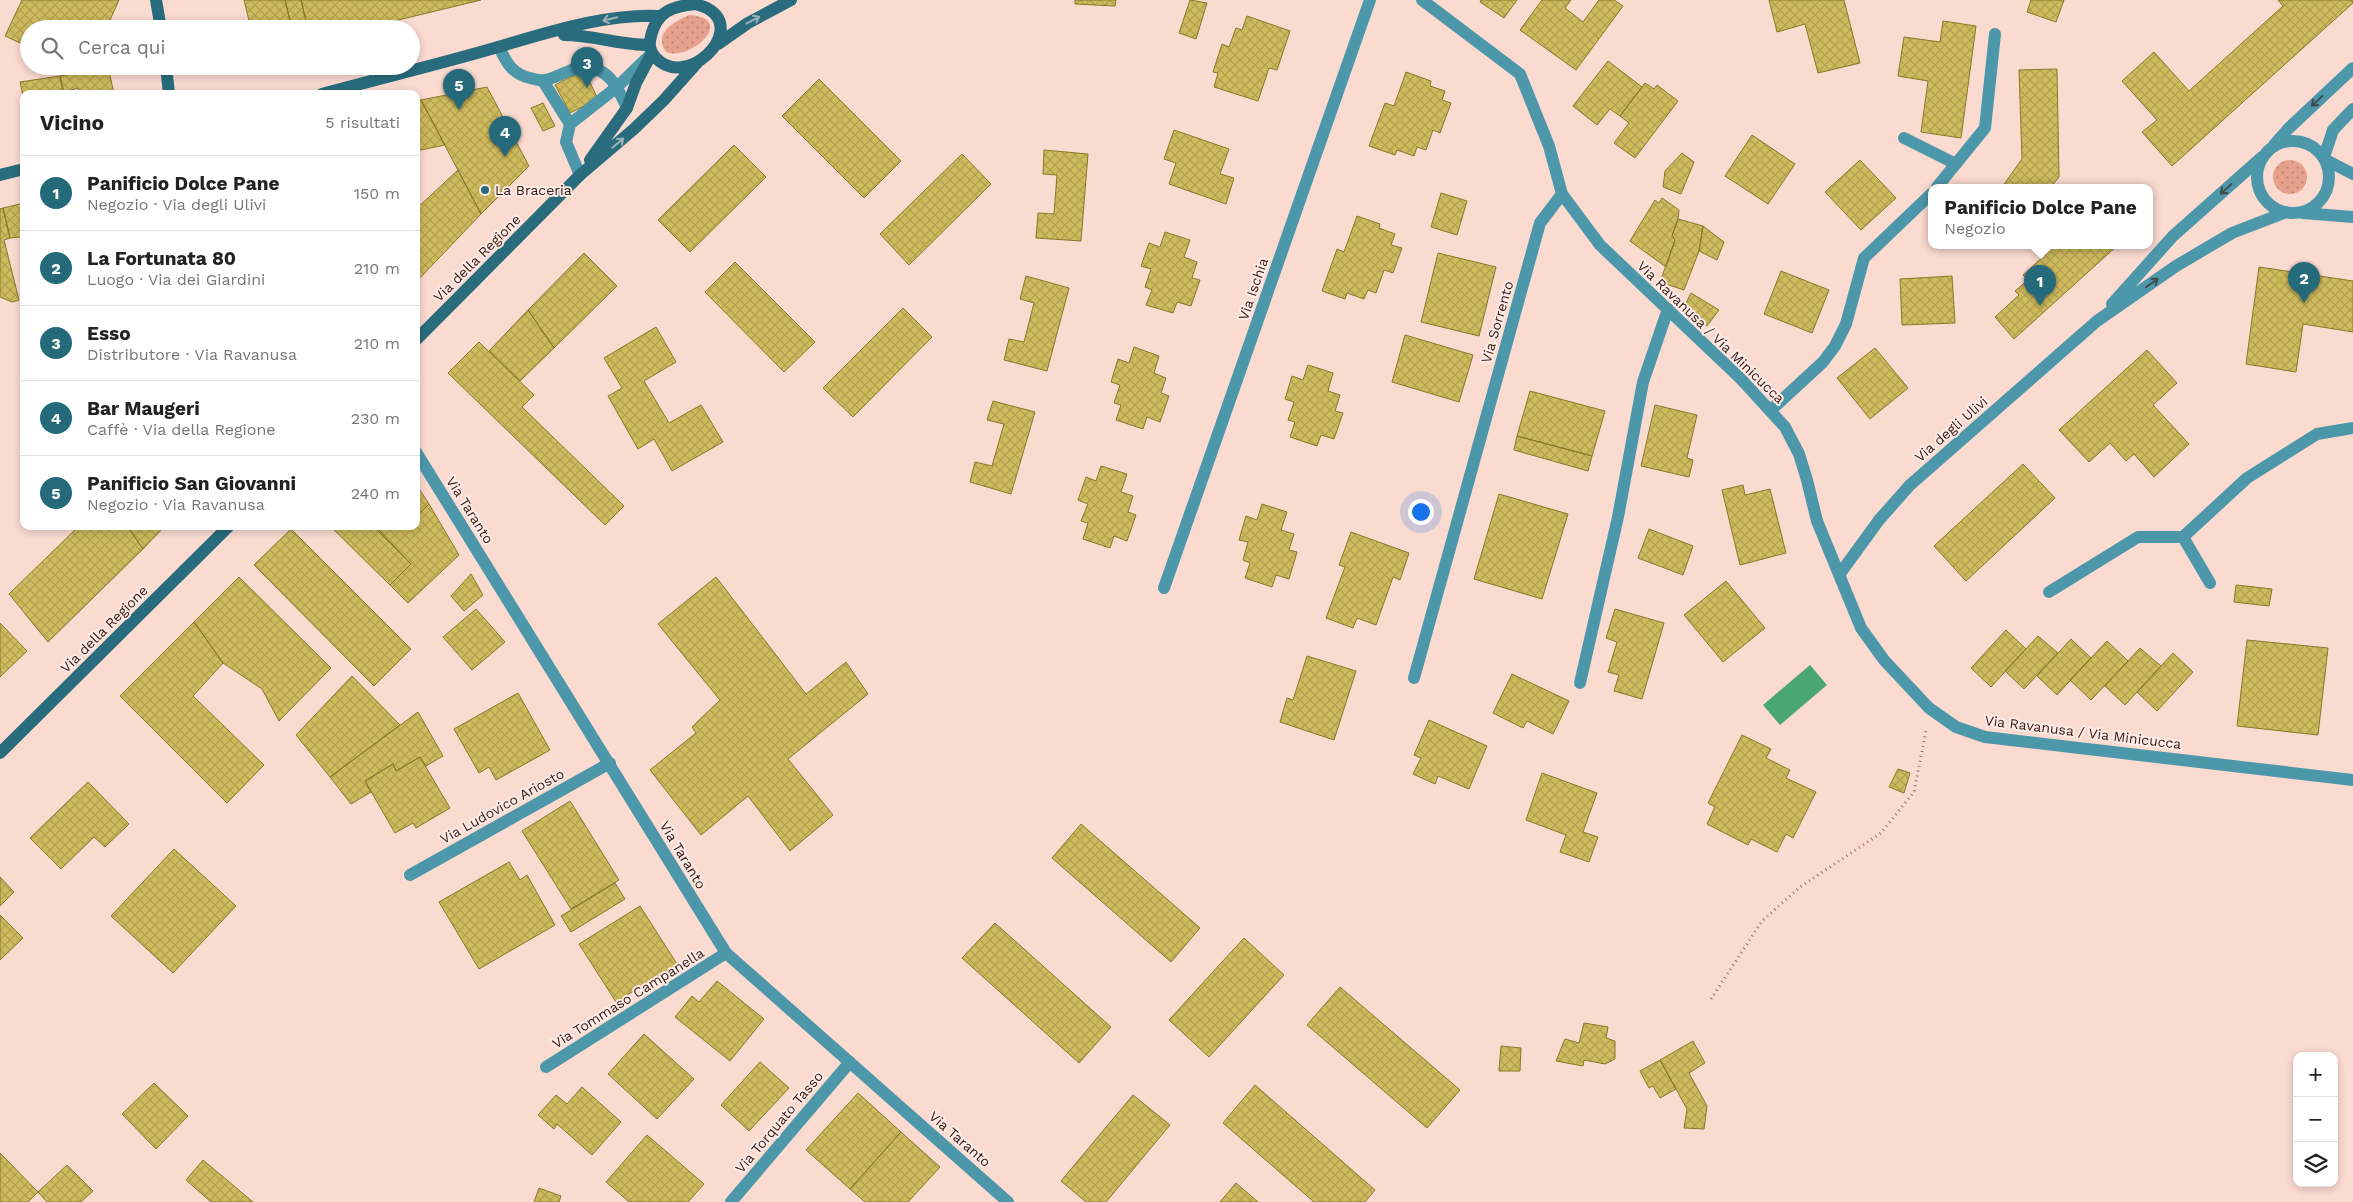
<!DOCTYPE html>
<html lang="it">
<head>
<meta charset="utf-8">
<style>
	body { margin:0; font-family:"Work Sans",sans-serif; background:#f2f2f2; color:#222 }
	.controls { position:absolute; right:15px; bottom:15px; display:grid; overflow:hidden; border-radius:10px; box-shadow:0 2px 8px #0003 }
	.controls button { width:45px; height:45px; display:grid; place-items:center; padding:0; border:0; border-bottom:1px solid #e0e0e0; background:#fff; color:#222; font:25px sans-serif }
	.you { position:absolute; left:1420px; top:511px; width:18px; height:18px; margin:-12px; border:4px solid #fff; border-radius:50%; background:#1a73e8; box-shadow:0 0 0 8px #1a73e833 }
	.badge { display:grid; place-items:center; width:32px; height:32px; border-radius:50%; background:#256a7b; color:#fff; font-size:16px; font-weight:700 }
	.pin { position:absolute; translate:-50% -41px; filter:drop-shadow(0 1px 2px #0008) }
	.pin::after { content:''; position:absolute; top:26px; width:18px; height:15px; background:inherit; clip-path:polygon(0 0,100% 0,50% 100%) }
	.popup { position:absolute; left:1928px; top:184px; width:225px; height:65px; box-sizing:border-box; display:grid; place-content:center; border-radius:10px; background:#fff; filter:drop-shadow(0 1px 4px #0005); font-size:16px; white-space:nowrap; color:#767676 }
	.popup b { font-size:19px; color:#222 }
	.popup::after { content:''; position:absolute; left:50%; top:100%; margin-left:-10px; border:10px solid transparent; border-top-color:#fff }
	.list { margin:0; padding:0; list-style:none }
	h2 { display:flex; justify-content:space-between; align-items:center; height:65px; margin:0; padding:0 20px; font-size:21px }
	h2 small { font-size:16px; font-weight:400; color:#767676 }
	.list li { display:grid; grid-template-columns:32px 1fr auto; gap:15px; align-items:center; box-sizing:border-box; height:75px; padding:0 20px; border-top:1px solid #e0e0e0 }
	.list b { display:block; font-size:19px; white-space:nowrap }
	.list p { margin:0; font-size:16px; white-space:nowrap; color:#767676 }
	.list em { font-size:16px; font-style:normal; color:#767676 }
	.icon { flex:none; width:28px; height:28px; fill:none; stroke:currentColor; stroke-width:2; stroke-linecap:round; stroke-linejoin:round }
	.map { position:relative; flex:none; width:2353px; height:1202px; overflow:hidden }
	.search { position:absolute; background:#fff; box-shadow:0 2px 8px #0003; left:20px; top:20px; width:400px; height:55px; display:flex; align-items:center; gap:12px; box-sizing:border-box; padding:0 18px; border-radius:28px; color:#767676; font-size:19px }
	.panel { position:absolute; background:#fff; box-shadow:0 2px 8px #0003; left:20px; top:90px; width:400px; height:440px; border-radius:10px }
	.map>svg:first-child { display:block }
</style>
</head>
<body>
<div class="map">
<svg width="2353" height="1202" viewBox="0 0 2353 1202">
	<defs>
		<pattern id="grass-dots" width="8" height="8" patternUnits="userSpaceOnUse" patternTransform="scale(1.25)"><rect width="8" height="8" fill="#e6a18c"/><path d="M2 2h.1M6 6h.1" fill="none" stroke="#bb8271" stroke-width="1.8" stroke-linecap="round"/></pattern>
		<pattern id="building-cross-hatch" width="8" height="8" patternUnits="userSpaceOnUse" patternTransform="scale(1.25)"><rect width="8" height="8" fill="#cfbb5d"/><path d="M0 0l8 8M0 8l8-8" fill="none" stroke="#b2a050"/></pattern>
	</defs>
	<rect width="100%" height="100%" fill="#fbdad0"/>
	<path fill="url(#grass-dots)" d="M689,15C738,18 690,62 666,52C653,33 674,22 689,15Z
		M2273 177a17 17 0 1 1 34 0a17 17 0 1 1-34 0Z"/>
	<path fill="#4aa775" d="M1810,665L1827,685L1780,725L1763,705Z"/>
	<path fill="url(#building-cross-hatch)" stroke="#887828" d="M22,0H119L106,29H69L55,22L52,29H29V47L5,36Z
		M244,0H285L292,29H251Z
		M285,0H301L308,29H292Z
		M301,0H481L361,29H308Z
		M1075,0H1116L1115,6L1075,4Z
		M1190,0L1207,3L1196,39L1179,33Z
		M1481,0H1517L1504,18L1480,2Z
		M1542,0H1571L1565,8L1583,22L1599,0H1614L1623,6L1576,70L1520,30Z
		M1769,0H1844L1860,63L1818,73L1805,24L1777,32Z
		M2031,0H2064L2056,22L2027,12Z
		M2278,0H2352L2353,3L2172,166L2142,132L2157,120L2122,81L2154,52L2189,91L2283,6Z
		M1247,16L1290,31L1277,70L1269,68L1258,101L1214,87L1218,73L1213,72L1222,44L1229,47L1236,28L1242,30Z
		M1943,21L1976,26L1961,138L1921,132L1928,81L1898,76L1904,37L1940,42Z
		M1608,61L1642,87L1620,116L1610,109L1597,125L1573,106Z
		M108,66L114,94H79L78,88L64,92L60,76Z
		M2057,69L2059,177L2051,187H2002L2022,159L2019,70Z
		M584,70L598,99L570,113L555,85Z
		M1406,72L1431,81L1430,86L1445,91L1442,100L1451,103L1440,133L1433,130L1426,150L1417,147L1414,156L1397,150L1395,155L1369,146L1385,103L1394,106Z
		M60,76L63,94H24V101L20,82Z
		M819,79L901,161L864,198L782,116Z
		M1645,83L1654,89L1657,85L1678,101L1635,158L1614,143L1629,123L1620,116Z
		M487,87L529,166L481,214L421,100Z
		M421,100L445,145L416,151V101Z
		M543,103L555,126L543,131L531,108Z
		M1174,130L1229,149L1220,174L1234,178L1226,204L1169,184L1176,163L1164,159Z
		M1752,135L1795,164L1768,204L1725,176Z
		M734,145L766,177L690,252L658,220Z
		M1044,150L1088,154L1081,241L1036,238L1038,213L1054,214L1057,175L1043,174Z
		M1682,153L1694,162L1681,194L1663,187L1665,171Z
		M962,154L991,184L909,265L880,234Z
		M1860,160L1896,198L1861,230L1825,192Z
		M458,170L481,214L418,280L416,276V209Z
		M1441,193L1467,201L1457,235L1431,227Z
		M1662,198L1679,210L1678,219L1672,236L1675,240L1666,267L1630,241L1655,200L1659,203Z
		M24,203V251L20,237L10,238L3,208Z
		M3,208L10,238L4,240L19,300L12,302L0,297V209Z
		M1357,216L1380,224L1379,228L1395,234L1391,245L1402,248L1393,273L1384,270L1376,293L1368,290L1364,299L1347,293L1345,299L1322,291L1337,249L1344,252Z
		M1678,219L1703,226L1699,251L1684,290L1660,282L1675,240L1672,236Z
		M1703,226L1724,242L1717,260L1699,251Z
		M1165,232L1190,240L1184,257L1197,262L1192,278L1200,280L1191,306L1177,302L1173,313L1146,305L1152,290L1145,287L1151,269L1141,266L1149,243L1160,247Z
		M2048,245H2118L2014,339L1995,317L2019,295L2015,291L2028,280L2023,275L2046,254L2042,250Z
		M584,253L617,286L554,348L528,310Z
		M1438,253L1496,267L1479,336L1421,322Z
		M735,262L815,342L784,372L705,292Z
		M2259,267L2353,281V332L2303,324L2296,372L2246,364Z
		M1781,271L1829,290L1812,333L1764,314Z
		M1026,276L1069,288L1047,371L1004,360L1009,339L1024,342L1034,303L1020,299Z
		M1952,276L1955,323L1902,325L1900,279Z
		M1691,293L1719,310L1707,326L1684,307Z
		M903,308L932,337L853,417L823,388Z
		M528,310L554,348L520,381L489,351Z
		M656,327L676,362L644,381L669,423L701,405L723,442L672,471L654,439L638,449L608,396L622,388L604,358Z
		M1405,335L1473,355L1459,402L1392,382Z
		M479,342L534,395L522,407L624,506L605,525L448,373Z
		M1134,347L1159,356L1154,373L1166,378L1161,393L1169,396L1160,422L1147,417L1143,429L1116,420L1121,405L1114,403L1120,385L1111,382L1118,359L1129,363Z
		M1875,348L1908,388L1870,419L1837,378Z
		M2147,350L2177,383L2153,405L2189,444L2154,477L2134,454L2126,461L2110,443L2089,462L2059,430Z
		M1308,365L1333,373L1328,391L1340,395L1335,411L1343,413L1334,439L1321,435L1317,446L1290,437L1295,422L1288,420L1294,402L1285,399L1292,376L1303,380Z
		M1530,391L1605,411L1592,456L1517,436Z
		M993,401L1035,412L1011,494L970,482L975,462L992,466L1004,424L987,420Z
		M1655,405L1697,415L1687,458L1693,460L1689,477L1641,466Z
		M1517,436L1592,456L1588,471L1514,450Z
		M2023,464L2055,498L1966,581L1934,546Z
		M1101,466L1127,474L1121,492L1133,496L1128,512L1136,515L1127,541L1114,536L1110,548L1083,539L1088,523L1081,521L1088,504L1078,500L1086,477L1096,481Z
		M416,484L429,504L416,517Z
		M1743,485L1745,495L1770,489L1786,553L1740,565L1722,490Z
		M1499,494L1568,514L1542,599L1474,579Z
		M429,504L459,555L408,603L390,585L411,564L374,527L416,526V517Z
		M1262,504L1287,512L1281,530L1294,534L1289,550L1297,552L1289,579L1276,575L1272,587L1245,578L1250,563L1243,560L1248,542L1239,540L1246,516L1257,520Z
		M79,526H127L143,549L48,642L9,594Z
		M127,526H165L143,549Z
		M330,526H375L411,564L390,585Z
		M291,529L411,649L374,686L254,565Z
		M1649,529L1693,546L1683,575L1638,558Z
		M1351,532L1409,553L1400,580L1393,577L1376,625L1357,618L1353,628L1326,618L1345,567L1339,565Z
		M471,574L483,595L464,611L451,596Z
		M239,577L331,668L279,721L262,689L223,663L194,622Z
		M716,577L806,694L846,662L868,694L788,759L833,815L790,851L748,796L701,835L650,770L696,733L692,727L720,700L658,624Z
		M1726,581L1765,628L1723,662L1684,615Z
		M2236,585L2272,589L2269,606L2234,602Z
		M476,609L505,642L472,670L443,637Z
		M1615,609L1664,623L1642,699L1614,691L1619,675L1608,672L1617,642L1606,638Z
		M194,622L223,663L193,696L264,765L227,803L120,696Z
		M0,623L27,651L0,677Z
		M2006,630L2026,649L1991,687L1971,668Z
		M2038,636L2058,653L2024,689L2005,671Z
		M2071,639L2091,658L2057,695L2037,676Z
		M2247,640L2328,648L2318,735L2237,726Z
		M2107,641L2128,661L2091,700L2070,680Z
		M2140,648L2161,666L2125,705L2105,686Z
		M2173,653L2193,672L2157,711L2137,692Z
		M1307,656L1356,671L1334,740L1280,722L1287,698L1293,700Z
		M1512,674L1569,701L1553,734L1527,721L1523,728L1493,713Z
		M352,676L400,725L330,777L296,735Z
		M518,693L550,750L496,780L489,767L479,773L454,729Z
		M418,712L443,756L426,766L420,757L396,771L393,764L365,781L371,792L351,804L330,777Z
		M1429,720L1487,746L1469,789L1438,776L1435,784L1413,774L1421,758L1414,755Z
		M1742,735L1771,749L1766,758L1790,770L1786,778L1816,792L1793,838L1786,834L1777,852L1751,839L1748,845L1707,824L1715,807L1708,803Z
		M420,757L450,808L416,828L413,823L395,833L365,781L393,764L396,771Z
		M1898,769L1910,773L1904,793L1889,787Z
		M1542,773L1597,793L1583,832L1598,837L1589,862L1560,852L1566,835L1526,820Z
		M88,782L129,824L105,847L94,837L61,869L30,838Z
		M570,801L619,880L571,909L522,831Z
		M1081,824L1200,928L1171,962L1052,858Z
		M174,849L236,906L173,973L111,916Z
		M509,862L520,880L527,875L555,925L479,969L439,902Z
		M0,877L14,892L0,906Z
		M615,883L625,899L571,932L561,916Z
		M640,906L677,964L616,1002L579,944Z
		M0,915L23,938L0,960Z
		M995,923L1111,1027L1079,1063L962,958Z
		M1244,938L1284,975L1209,1057L1169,1020Z
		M717,981L764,1019L730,1061L675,1017L692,996L699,1002Z
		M1340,987L1460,1090L1427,1128L1307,1025Z
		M1584,1023L1608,1027L1606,1038L1615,1041V1059L1605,1064L1584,1060L1583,1066L1556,1061L1565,1039L1579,1043Z
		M644,1034L694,1079L657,1119L608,1074Z
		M1693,1041L1705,1063L1689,1073L1707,1106L1704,1129L1684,1128L1687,1109L1660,1060Z
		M1501,1046L1521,1048L1520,1071H1499Z
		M1660,1060L1676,1089L1660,1098L1653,1086L1649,1088L1640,1071Z
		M760,1062L789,1088L749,1131L721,1105Z
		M154,1083L188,1116L156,1149L122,1114Z
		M1255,1085L1375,1190L1365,1202H1314L1223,1123Z
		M582,1087L621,1122L592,1155L557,1124L554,1129L538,1115L556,1095L567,1104Z
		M858,1093L901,1132L850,1189L806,1150Z
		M1133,1095L1170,1125L1106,1202H1086L1061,1181Z
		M901,1132L940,1167L908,1202H865L850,1189Z
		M647,1135L704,1184L688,1202H629L606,1182Z
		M0,1153L38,1192L28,1202H0Z
		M203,1160L253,1202H211L186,1180Z
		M67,1165L93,1191L81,1202H47L38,1192Z
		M1236,1183L1258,1202H1220Z
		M539,1188L561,1196L559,1202H534Z"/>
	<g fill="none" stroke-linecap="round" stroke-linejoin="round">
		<path stroke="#93746b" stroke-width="3" stroke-dasharray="1 4" stroke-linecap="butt" d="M1711,999L1762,921L1800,887L1881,833L1914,792L1926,731"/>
		<path stroke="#4d97ab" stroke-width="12" d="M499,47C506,62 512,74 530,78C534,79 540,81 545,80C562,77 578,61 596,69C613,75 620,93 627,108
			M543,81L570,124
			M580,175L566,142L570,124L617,87L650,55"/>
		<path stroke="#4d97ab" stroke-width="12" d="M1422,0L1520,74L1549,146L1562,194L1600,245L1741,379L1785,427L1799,454L1807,480L1817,521L1861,628L1884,660L1929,708L1956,727L1985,737L2353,780
			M1904,138L1956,164
			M2257 177a36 36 0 1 1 72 0a36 36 0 1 1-72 0Z
			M2274,145L2289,128L2353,68
			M2324,157L2333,130L2353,109
			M2326,160L2353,174
			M1937,187L1985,128L1995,34
			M2303,213L2353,217
			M2112,304L2173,236L2262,157
			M1771,410L1823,362L1835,346L1846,324L1864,258L1931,194
			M416,452L726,953L1008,1202
			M2183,537L2247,478L2317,434L2353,428
			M2183,537L2210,583
			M1839,575L1879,520L1910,485L2097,321L2176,266L2232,233L2286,212
			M1164,588L1370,0
			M2049,592L2138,537H2183
			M1414,678L1540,223L1562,194
			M1580,683L1618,517L1643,382L1668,309
			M410,875L610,763
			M546,1067L726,953
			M731,1202L850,1062"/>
		<path stroke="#286c7d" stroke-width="12" d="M156,0L161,29
			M696,4C701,6 706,7 710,10C745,33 685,91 655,57C649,50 649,44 651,36C657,11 673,6 696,4Z
			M564,35C593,35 620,45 649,45
			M718,44L748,23L791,0
			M166,66L169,94
			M322,94C381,78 440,64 498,47C550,32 604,14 658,16
			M590,160L627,108L636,83L652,53
			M0,175L24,169
			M416,340L580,175L634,129L664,100L697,63
			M0,753L229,526"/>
	</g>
	<defs><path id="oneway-shaft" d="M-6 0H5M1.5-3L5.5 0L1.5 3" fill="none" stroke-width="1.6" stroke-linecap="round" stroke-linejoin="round" transform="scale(1.25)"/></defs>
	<g stroke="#9db2b7">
		<use href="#oneway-shaft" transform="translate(610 19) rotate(167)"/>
		<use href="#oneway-shaft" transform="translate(753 20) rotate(-28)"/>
		<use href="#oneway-shaft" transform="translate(618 143) rotate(-40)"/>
	</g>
	<g stroke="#3f4b4e">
		<use href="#oneway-shaft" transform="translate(2317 101) rotate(137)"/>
		<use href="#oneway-shaft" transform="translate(2226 189) rotate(138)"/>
		<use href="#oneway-shaft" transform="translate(2152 283) rotate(-35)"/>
	</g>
	<circle fill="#256a7b" stroke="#fcebe6" stroke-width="2" cx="485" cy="190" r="5"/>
	<g text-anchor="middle" stroke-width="4" stroke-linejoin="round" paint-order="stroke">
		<g font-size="14" fill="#361910" stroke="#fcebe6" text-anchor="start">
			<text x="495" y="195">La Braceria</text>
		</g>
		<g font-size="14" fill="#361910" stroke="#fcebe6">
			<text transform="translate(477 258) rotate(-45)" y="5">Via della Regione</text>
			<text transform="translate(1253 289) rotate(-71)" y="5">Via Ischia</text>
			<text transform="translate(1497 322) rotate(-74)" y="5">Via Sorrento</text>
			<text transform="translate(1711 332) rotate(44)" y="5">Via Ravanusa / Via Minicucca</text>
			<text transform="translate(1951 429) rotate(-41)" y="5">Via degli Ulivi</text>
			<text transform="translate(470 510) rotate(58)" y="5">Via Taranto</text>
			<text transform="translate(104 629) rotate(-45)" y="5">Via della Regione</text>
			<text transform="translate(2083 732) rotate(7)" y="5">Via Ravanusa / Via Minicucca</text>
			<text transform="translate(502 806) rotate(-29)" y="5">Via Ludovico Ariosto</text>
			<text transform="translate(683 855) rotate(59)" y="5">Via Taranto</text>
			<text transform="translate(628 998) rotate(-32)" y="5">Via Tommaso Campanella</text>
			<text transform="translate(779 1122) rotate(-50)" y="5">Via Torquato Tasso</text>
			<text transform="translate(960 1139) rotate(41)" y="5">Via Taranto</text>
		</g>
	</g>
</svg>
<div class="controls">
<button>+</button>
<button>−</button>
<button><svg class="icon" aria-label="layers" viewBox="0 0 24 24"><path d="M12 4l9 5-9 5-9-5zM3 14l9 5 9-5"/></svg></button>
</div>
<div class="you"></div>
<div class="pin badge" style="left:2040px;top:306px">1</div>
<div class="popup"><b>Panificio Dolce Pane</b>Negozio</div>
<div class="pin badge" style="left:2304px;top:303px">2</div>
<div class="pin badge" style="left:587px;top:88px">3</div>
<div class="pin badge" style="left:505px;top:157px">4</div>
<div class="pin badge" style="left:459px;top:110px">5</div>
<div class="search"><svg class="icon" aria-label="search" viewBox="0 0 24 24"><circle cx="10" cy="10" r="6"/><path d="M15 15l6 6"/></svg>Cerca qui</div>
<section class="panel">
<h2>Vicino<small>5 risultati</small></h2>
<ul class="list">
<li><span class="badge">1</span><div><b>Panificio Dolce Pane</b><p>Negozio · Via degli Ulivi</p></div><em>150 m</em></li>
<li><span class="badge">2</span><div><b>La Fortunata 80</b><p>Luogo · Via dei Giardini</p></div><em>210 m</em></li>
<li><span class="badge">3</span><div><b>Esso</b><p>Distributore · Via Ravanusa</p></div><em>210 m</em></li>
<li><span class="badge">4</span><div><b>Bar Maugeri</b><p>Caffè · Via della Regione</p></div><em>230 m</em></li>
<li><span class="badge">5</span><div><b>Panificio San Giovanni</b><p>Negozio · Via Ravanusa</p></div><em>240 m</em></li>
</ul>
</section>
</div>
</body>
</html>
